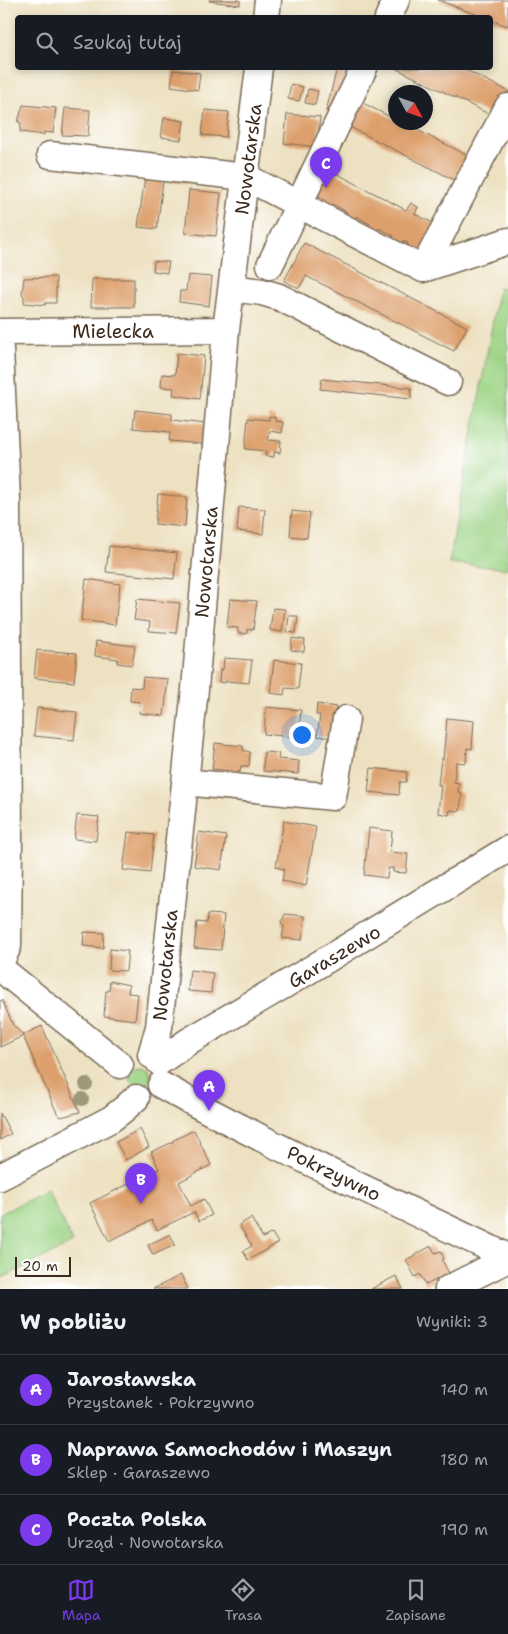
<!DOCTYPE html>
<html lang="pl">
<head>
<meta charset="utf-8">
<style>
	body { margin:0; font-family:"Shantell Sans",sans-serif; background:#242831; color:#f1f3f6 }
	.compass { position:absolute; left:388px; top:85px; width:45px; height:45px; border-radius:50%; background:#171b24; box-shadow:0 2px 8px #0003; rotate:130deg }
	.scale { position:absolute; left:15px; bottom:12px; width:56px; box-sizing:border-box; padding-left:5px; border:2px solid #3b2a1e; border-top:0; font-size:14px; line-height:18px; white-space:nowrap; color:#3b2a1e; -webkit-text-stroke:4px #fff; paint-order:stroke }
	.you { position:absolute; left:301px; top:734px; width:18px; height:18px; margin:-12px; border:4px solid #fff; border-radius:50%; background:#1a73e8; box-shadow:0 0 0 8px #1a73e833 }
	.badge { display:grid; place-items:center; width:32px; height:32px; border-radius:50%; background:#7c3aed; color:#fff; font-size:16px; font-weight:700 }
	.pin { position:absolute; translate:-50% -41px; filter:drop-shadow(0 1px 2px #0008) }
	.pin::after { content:''; position:absolute; top:26px; width:18px; height:15px; background:inherit; clip-path:polygon(0 0,100% 0,50% 100%) }
	.list { margin:0; padding:0; list-style:none }
	h2 { display:flex; justify-content:space-between; align-items:center; height:65px; margin:0; padding:0 20px; font-size:21px }
	h2 small { font-size:16px; font-weight:400; color:#9ea1a6 }
	.list li { display:grid; grid-template-columns:32px 1fr auto; gap:15px; align-items:center; box-sizing:border-box; height:70px; padding:0 20px; border-top:1px solid #363941 }
	.list b { display:block; font-size:19px; white-space:nowrap }
	.list p { margin:0; font-size:16px; white-space:nowrap; color:#9ea1a6 }
	.list em { font-size:16px; font-style:normal; color:#9ea1a6 }
	.icon { flex:none; width:28px; height:28px; fill:none; stroke:currentColor; stroke-width:2; stroke-linecap:round; stroke-linejoin:round }
	.map { position:relative; flex:none; width:508px; height:1289px; overflow:hidden }
	.search { position:absolute; background:#171b24; box-shadow:0 2px 8px #0003; left:15px; right:15px; top:15px; height:55px; display:flex; align-items:center; gap:12px; box-sizing:border-box; padding:0 18px; border-radius:5px; color:#9ea1a6; font-size:19px }
	.sheet { height:275px; background:#171b24 }
	nav { display:flex; justify-content:space-around; align-items:center; box-sizing:border-box; height:70px; border-top:1px solid #363941; background:#171b24; font-size:14px; color:#9ea1a6 }
	nav a { display:grid; justify-items:center; gap:2px }
	nav .on { color:#7c3aed }
	.map>svg:first-child { display:block }
</style>
</head>
<body>
<div class="map">
<svg width="508" height="1289" viewBox="0 0 508 1289">
	<rect width="100%" height="100%" fill="#fff"/>
	<filter id="ink" filterUnits="userSpaceOnUse"><feTurbulence type="fractalNoise" baseFrequency=".02" numOctaves="2"/><feDisplacementMap in="SourceGraphic" scale="10" xChannelSelector="R" yChannelSelector="G"/><feConvolveMatrix kernelMatrix="1 2 1 2 8 2 1 2 1" color-interpolation-filters="sRGB"/></filter>
	<filter id="wash" filterUnits="userSpaceOnUse"><feTurbulence type="fractalNoise" baseFrequency=".0096" numOctaves="4" result="noise"/><feDisplacementMap in="SourceGraphic" scale="20" xChannelSelector="R" yChannelSelector="G"/><feGaussianBlur stdDeviation="1.12" result="paint"/><feColorMatrix in="noise" values="0 0 0 0 0 0 0 0 0 0 0 0 0 0 0 0 0 1.4 0 .05"/><feComposite in="paint" operator="in"/></filter>
	<g filter="url(#wash)">
		<rect width="100%" height="100%" fill="#ede1c1"/>
		<path fill="#9ed486" stroke="#6c7f52" d="M499,287L508,289V569L449,563Z
			M129 1076a11 11 0 1 1 22 0a11 11 0 1 1-22 0Z
			M47,1190L73,1243L0,1279V1214Z"/>
		<g id="blocks">
			<path fill="#dda06d" d="M209,0H240V5L209,1Z
				M438,0H508V26L490,20V18H485Z
				M337,68H348L337,112L326,111Z
				M395,68H462L508,91V96L497,118Z
				M173,70L200,73L198,90L171,86Z
				M291,84L303,87L299,101L288,99Z
				M308,89L318,91L315,105L305,103Z
				M361,102L396,120V122H401L477,160L464,185L348,126Z
				M23,105L56,108L53,133L44,132V135L20,132L21,123L18,122Z
				M65,108L90,110L88,136L62,135Z
				M205,110L229,112L226,137L202,135Z
				M287,114L320,117L317,147L284,143Z
				M164,118L184,121L181,140L161,137Z
				M146,169L188,175L186,184L163,181L157,229L138,227Z
				M328,169L406,210L411,203L418,207L415,214L443,228L430,255L418,249L416,253L406,247L408,243L403,241L400,245L392,240L394,236L379,228L376,232L368,228L370,224L356,216L353,221L345,216L347,212L332,204L330,208L324,205L326,201L315,195Z
				M189,190L221,193L216,236L185,233Z
				M304,243L467,327L454,351L306,276L299,288L284,281Z
				M154,261L169,262L167,273L153,271Z
				M188,275L212,277L209,306L179,302L180,291H186Z
				M56,277V303H45V305L24,303V296L22,294L24,278Z
				M92,279H134V307H91Z
				M177,353L204,356L200,399L173,395L174,388L161,387L162,374L175,375Z
				M322,379L411,388V399L320,389Z
				M135,410L172,414V420L206,424L203,444L169,441L170,432L133,428Z
				M269,416L275,417V421L283,422L282,433L270,431L268,440L281,441L280,453L274,452V457L265,456L266,451L245,449L248,418L269,420Z
				M158,494L187,497L185,527L155,524Z
				M239,507L265,509L263,534L237,531Z
				M292,511L310,513L307,538L290,536Z
				M109,546L177,553L174,579L106,572Z
				M86,579L120,584L115,625L81,620Z
				M137,599L180,603L176,633L149,631L150,622L134,620Z
				M230,599L257,601L253,630L247,629V634L238,633V628L227,627Z
				M273,608L285,609L282,632L270,630Z
				M289,616H298L296,633L287,632Z
				M292,638L305,640L304,652L291,650Z
				M96,641L135,646L132,665L117,663L118,659L95,656Z
				M37,650L77,653L74,682L34,678Z
				M224,658L252,660L249,683L226,681L225,683L219,682L220,669L223,670Z
				M274,660L301,663L298,689L285,688L284,695L270,693Z
				M143,677L168,679L164,716L139,713L140,702L130,701L131,687L142,688Z
				M317,704L336,707L333,738L317,736L320,715H316Z
				M266,707L301,710L299,729L293,728L292,737L264,734Z
				M37,708L77,712L74,740L34,736Z
				M447,718L474,721L472,749L467,748L466,763L456,762L454,782L459,783L458,793H462L460,811L450,810L449,815L438,813L441,785H438L441,759H443Z
				M215,743L243,746V750L250,752L249,766H241L240,772L212,769Z
				M264,752L279,753L278,759L299,761L298,774L263,771Z
				M371,768L407,772L406,782H400L399,795L368,792Z
				M77,815L99,817L96,841L74,839Z
				M284,821L316,827L306,886L282,881L284,869L276,867Z
				M369,828L392,831L390,852L408,854L406,873L393,872V868H388L387,878L364,875Z
				M128,832L154,835L150,873L123,870Z
				M199,832L226,836L221,870L194,866Z
				M208,914L224,915L221,950L194,948L197,922L207,923Z
				M285,914L305,916L302,940L282,938L284,926L281,923Z
				M84,932L104,933L103,948L83,946Z
				M110,949L128,951L126,971L109,970Z
				M190,970L213,973L211,993L188,991Z
				M110,981L129,985L128,993L138,994L135,1020L104,1016L106,991H109Z
				M2,1000L13,1025L23,1035L42,1026L80,1112L61,1117L57,1113L23,1036L0,1047V1001Z
				M0,1113L11,1134L0,1140Z
				M140,1129L149,1147L126,1160L116,1142Z
				M194,1130L211,1165L179,1182L191,1206L204,1199L212,1215L199,1221L194,1212L157,1230L152,1220L109,1241L90,1203L159,1169L151,1152L173,1142L172,1141Z
				M251,1218L263,1238L272,1233L278,1243L248,1260L243,1251L252,1246L239,1225Z
				M170,1234L175,1245L153,1255L148,1245Z
				M431,1246L435,1253L441,1251L444,1259L442,1260L449,1273L426,1285L420,1274L415,1277L406,1260Z
				M181,1275L188,1289H153Z
				M396,1276L403,1289H371Z"/>
		</g>
	</g>
	<g filter="url(#ink)">
		<use href="#blocks" fill-opacity="0" stroke="#796a57" stroke-width="1"/>
		<g fill="none" stroke-linecap="round" stroke-linejoin="round">
			<defs>
				<path id="minor" d="M266,18L268,0
					M388,18L396,0
					M50,155L246,177L423,269L508,241
					M270,265L364,68
					M423,269L508,107
					M232,288L262,292L279,297L448,382
					M0,332L226,330
					M0,349L7,499L9,839L8,946L0,964
					M185,782L333,797L346,719
					M0,968L120,1065
					M151,1055L159,1027L195,689L226,330L259,68
					M159,1062L189,1041L308,971L508,849
					M161,1085C274,1148 392,1201 508,1257
					M0,1177L111,1119L124,1109L136,1098
					M448,1289L508,1259"/>
			</defs>
			<use href="#minor" stroke="#796a57" stroke-width="29"/>
			<use href="#minor" stroke="#fff" stroke-width="26"/>
		</g>
		<g fill="#9c9878">
			<circle cx="86" cy="1084" r="7"/>
			<circle cx="82" cy="1099" r="7"/>
		</g>
	</g>
	<g text-anchor="middle" stroke-width="5" stroke-linejoin="round" paint-order="stroke">
		<g font-size="19" fill="#3b2a1e" stroke="#fff">
			<text transform="translate(248 159) rotate(-83)" y="7">Nowotarska</text>
			<text x="113" y="338">Mielecka</text>
			<text transform="translate(206 562) rotate(-85)" y="7">Nowotarska</text>
			<text transform="translate(334 956) rotate(-31)" y="7">Garaszewo</text>
			<text transform="translate(165 965) rotate(-84)" y="7">Nowotarska</text>
			<text transform="translate(334 1173) rotate(26)" y="7">Pokrzywno</text>
		</g>
	</g>
</svg>
<svg class="compass" viewBox="-18 -18 36 36"><path d="M0-13l5 13h-10z" fill="#e53935"/><path d="M0 13l5-13h-10z" fill="#9ea1a6"/></svg>
<div class="scale">20 m</div>
<div class="you"></div>
<div class="pin badge" style="left:209px;top:1111px">A</div>
<div class="pin badge" style="left:141px;top:1204px">B</div>
<div class="pin badge" style="left:326px;top:188px">C</div>
<div class="search"><svg class="icon" aria-label="search" viewBox="0 0 24 24"><circle cx="10" cy="10" r="6"/><path d="M15 15l6 6"/></svg>Szukaj tutaj</div>
</div>
<section class="sheet">
<h2>W pobliżu<small>Wyniki: 3</small></h2>
<ul class="list">
<li><span class="badge">A</span><div><b>Jarosławska</b><p>Przystanek · Pokrzywno</p></div><em>140 m</em></li>
<li><span class="badge">B</span><div><b>Naprawa Samochodów i Maszyn</b><p>Sklep · Garaszewo</p></div><em>180 m</em></li>
<li><span class="badge">C</span><div><b>Poczta Polska</b><p>Urząd · Nowotarska</p></div><em>190 m</em></li>
</ul>
</section>
<nav>
<a class="on"><svg class="icon" aria-label="map" viewBox="0 0 24 24"><path d="M3 6l6-2 6 2 6-2v14l-6 2-6-2-6 2zM9 4v14M15 6v14"/></svg>Mapa</a>
<a><svg class="icon" aria-label="directions" viewBox="0 0 24 24"><path d="M12 3l9 9-9 9-9-9zM9 14v-3h6M13 9l2 2-2 2"/></svg>Trasa</a>
<a><svg class="icon" aria-label="saved" viewBox="0 0 24 24"><path d="M7 4h10v16l-5-4-5 4z"/></svg>Zapisane</a>
</nav>
</body>
</html>
